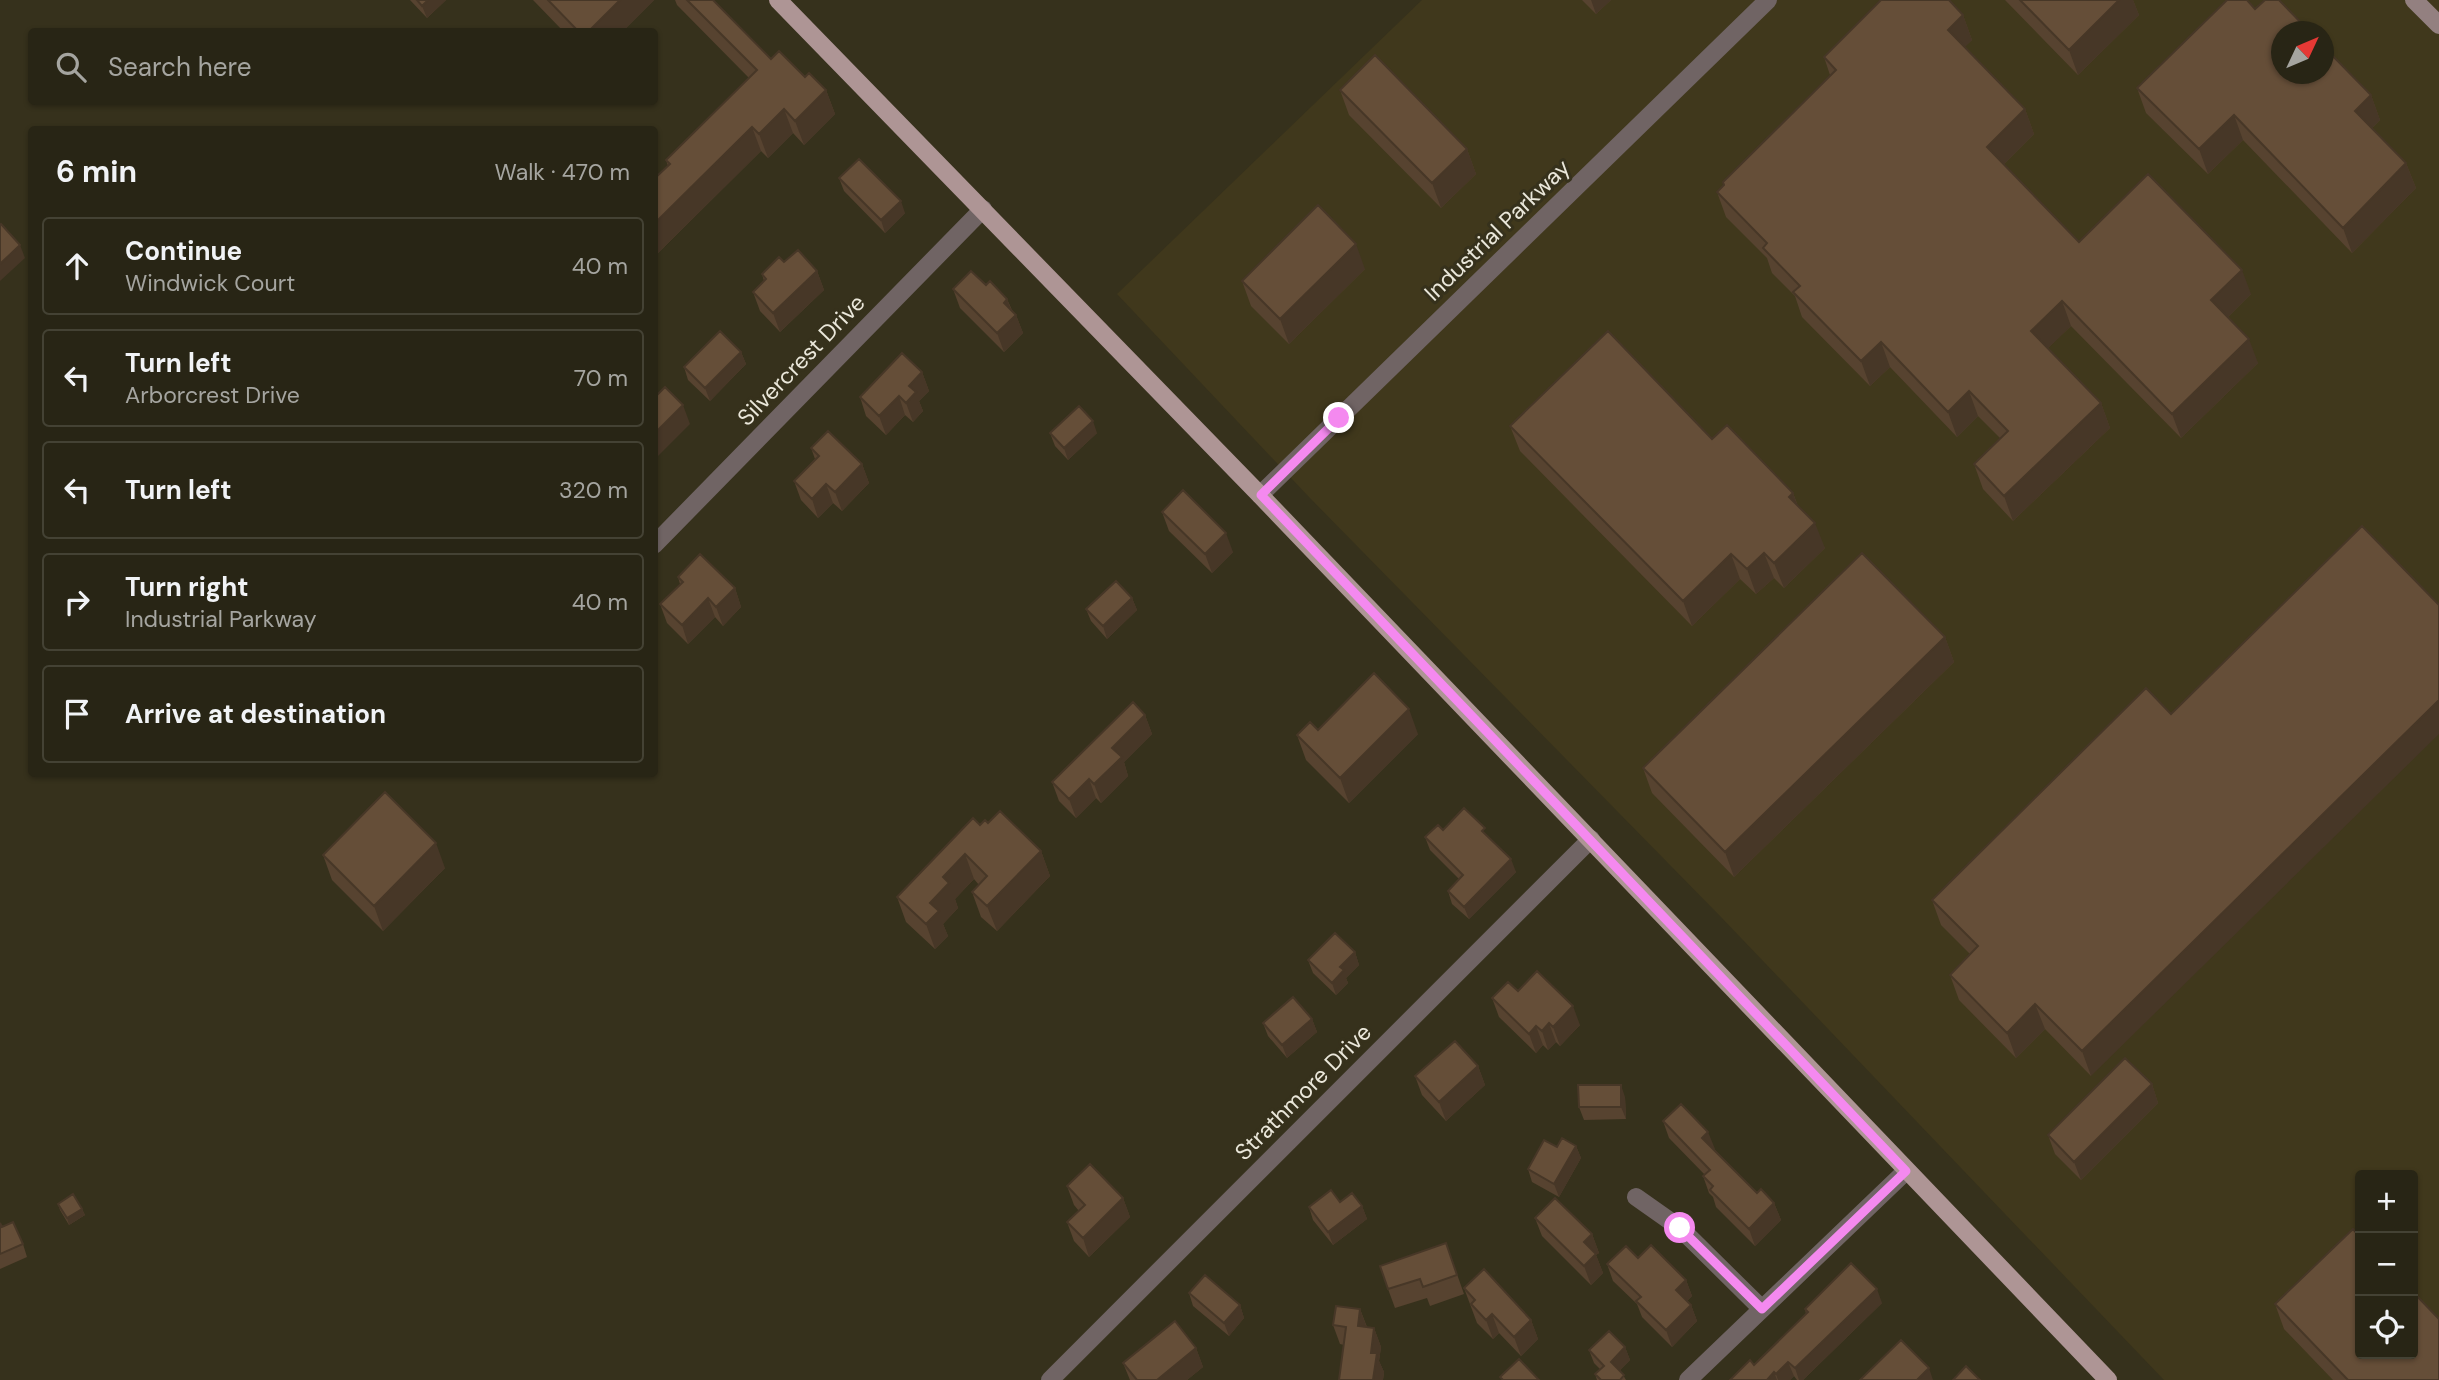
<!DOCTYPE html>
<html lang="en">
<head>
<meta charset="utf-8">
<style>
	body { margin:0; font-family:"DM Sans",sans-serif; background:#302d1e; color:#f1f3f6 }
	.controls { position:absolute; right:21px; bottom:21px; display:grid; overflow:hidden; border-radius:7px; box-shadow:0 2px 5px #0004 }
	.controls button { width:63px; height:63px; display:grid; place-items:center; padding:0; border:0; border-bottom:2px solid #444234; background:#282515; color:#f1f3f6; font:35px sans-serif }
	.compass { position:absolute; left:2271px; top:21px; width:63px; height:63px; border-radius:50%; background:#282515; box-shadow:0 2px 5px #0004; rotate:46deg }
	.stop { position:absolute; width:21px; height:21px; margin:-16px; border:5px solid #f489ef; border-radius:50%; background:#fff }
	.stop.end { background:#f489ef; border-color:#fff; box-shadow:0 2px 7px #0008 }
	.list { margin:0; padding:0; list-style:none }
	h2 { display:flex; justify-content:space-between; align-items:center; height:91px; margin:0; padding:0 28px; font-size:30px }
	h2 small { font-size:23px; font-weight:400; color:#a5a5a0 }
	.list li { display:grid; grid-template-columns:46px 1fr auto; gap:21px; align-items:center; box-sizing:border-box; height:98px; margin:0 14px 14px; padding:0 14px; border:2px solid #444234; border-radius:7px }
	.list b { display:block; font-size:26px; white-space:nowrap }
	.list p { margin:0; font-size:23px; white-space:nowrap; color:#a5a5a0 }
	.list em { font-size:23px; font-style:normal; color:#a5a5a0 }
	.icon { flex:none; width:38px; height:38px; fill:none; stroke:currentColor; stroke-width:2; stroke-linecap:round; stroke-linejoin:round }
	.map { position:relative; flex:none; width:2439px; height:1380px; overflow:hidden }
	.search { position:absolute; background:#282515; box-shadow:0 2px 5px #0004; left:28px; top:28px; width:630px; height:77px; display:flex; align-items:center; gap:18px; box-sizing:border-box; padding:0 24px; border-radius:7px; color:#a5a5a0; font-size:26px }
	.panel { position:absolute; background:#282515; box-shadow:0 2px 5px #0004; left:28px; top:126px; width:630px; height:651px; border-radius:7px }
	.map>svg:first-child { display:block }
</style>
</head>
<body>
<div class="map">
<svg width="2439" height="1380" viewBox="0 0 2439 1380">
	<rect width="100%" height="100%" fill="#36311c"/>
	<path fill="#40381c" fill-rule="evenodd" d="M1422,0H2439V1380H2164L1720,916L1309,497L1117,294ZM2282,32H2324V74H2282ZM2360,1175H2413V1354H2360Z"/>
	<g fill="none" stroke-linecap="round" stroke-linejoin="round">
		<path stroke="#706464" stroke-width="18" d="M654,545L983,209
			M1636,1197L1680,1228L1762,1309
			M1050,1380L1591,839
			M1688,1380L1906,1171"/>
		<path stroke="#706464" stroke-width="18" d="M1260,495L1768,0"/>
		<path stroke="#938080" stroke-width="18" d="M2414,0L2439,25"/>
		<path stroke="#ae9595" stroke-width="18" d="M778,0L1260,495L2108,1380"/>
	</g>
	<path fill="#574330" d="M410,0H446L427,18Z
		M533,0H654L622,32H564Z
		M675,0H713L771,59L826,90L835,114L804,145L793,133L768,158L761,151L654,257V179L668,166L666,160L749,78L677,5Z
		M1582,0H1611L1596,14Z
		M2005,0H2133L2139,15L2078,75Z
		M2255,9L2371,95L2380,120L2372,128L2406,163L2416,188L2352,253L2243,140L2208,174L2146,113L2137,88Z
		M1963,15L1972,40L1964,47L2025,109L2034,134L2004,164L2079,242L2251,294L2228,317L2258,363L2181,438L2071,326L2048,348L2101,403L2110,428L2013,521L1983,489L1974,464L2001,439L1978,416L1957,437L1890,367L1870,386L1802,317L1795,296L1772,273L1767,258L1726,217L1717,192L1830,75L1824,57Z
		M1340,90L1467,149L1476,174L1441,208L1349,115Z
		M839,178L905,213L885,233L844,191Z
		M784,262L817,271L824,290L780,332L760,311L753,292L764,281L762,274Z
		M1365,269L1289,344L1251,306L1242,281Z
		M986,285L1007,299L1012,310L1016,315L1023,333L1004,352L960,308L953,289Z
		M741,352L746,364L710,401L688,380L684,367Z
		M922,372L929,391L919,401L923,411L913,422L905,415L886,435L866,416L860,397Z
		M1510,426L1712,439L1793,493L1798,506L1825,548L1784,588L1774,578L1756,594L1740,579L1692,626L1520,451Z
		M1050,433H1097L1068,460L1055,446Z
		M811,448L862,464L869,483L842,511L833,503L818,518L801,500L794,481L815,459Z
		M1162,512L1233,552L1212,573L1169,531Z
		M678,577L735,588L741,607L723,626L715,617L688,644L667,623L660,604L680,584Z
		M1132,598L1137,610L1107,639L1091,621L1086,609Z
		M1945,637L1954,662L1734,877L1652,793L1643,768Z
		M2146,688L2091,1076L2045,1029L2016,1058L1959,1000L1950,975L1970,954L1941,925L1932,900Z
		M1145,715L1152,734L1124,762L1128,776L1101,803L1096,798L1076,818L1059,801L1052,782Z
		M1318,730L1418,734L1349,803L1306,760L1297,735Z
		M988,823L1041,851L1050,876L997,931L981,917L972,892L979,885L974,879L955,899L958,908L943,924L948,936L935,949L906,922L897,897L980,825Z
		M1443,830L1488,837L1516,872L1469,919L1452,904L1448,891L1459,879L1430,850L1425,837Z
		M323,855L445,868L383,931L332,880Z
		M1355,952L1359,965L1346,978L1348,983L1336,995L1313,973L1308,960Z
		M1518,991L1580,1025L1560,1046L1556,1042L1548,1050L1543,1045L1536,1053L1499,1017L1492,998Z
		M1312,1019L1317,1032L1287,1058L1268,1036L1263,1023Z
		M1478,1066L1485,1085L1446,1121L1422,1095L1415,1076Z
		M2152,1084L2158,1103L2081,1180L2055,1154L2048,1135Z
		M1625,1097L1626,1119L1584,1120L1579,1107Z
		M1663,1121L1715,1149H1714L1757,1193L1774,1203L1781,1220L1755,1246L1716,1207L1713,1197L1709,1193L1703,1176L1705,1175L1669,1138Z
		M1576,1146L1581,1158L1559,1197L1532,1182L1528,1169L1557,1147Z
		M1067,1186L1123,1198L1130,1217L1089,1257L1074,1241L1067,1222L1079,1211L1074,1205Z
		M1340,1202L1362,1206L1367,1219L1333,1245L1313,1220L1309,1207Z
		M58,1204L82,1209L85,1215L69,1225L60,1210Z
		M1535,1218L1592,1234L1599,1253L1596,1255L1603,1273L1591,1285L1542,1236Z
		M0,1223L2,1227L23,1244L27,1257L0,1269Z
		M1446,1243L1464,1294L1430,1306L1427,1298L1395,1308L1388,1289Z
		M1638,1258L1686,1280L1692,1296L1687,1301L1691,1305L1697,1321L1672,1347L1642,1317L1637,1304L1613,1281L1607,1264Z
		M1464,1288L1531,1320L1538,1339L1521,1356L1499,1333L1493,1339L1477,1323Z
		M1189,1293L1240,1305L1244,1318L1229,1336L1193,1306Z
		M1882,1303L1803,1380H1797L1794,1376L1790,1380H1730L1754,1365L1806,1314L1805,1309Z
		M2275,1304L2439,1380H2333L2284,1329Z
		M1360,1309L1367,1327L1374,1328L1381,1347L1379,1361L1384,1372L1383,1380H1339L1344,1345L1340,1344L1333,1325Z
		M1625,1347L1630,1360L1620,1370L1626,1380H1597L1595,1374L1600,1369L1594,1363L1589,1350Z
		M1196,1348L1203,1367L1187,1380H1130L1123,1363Z"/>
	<path fill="#473727" d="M428,0H446L427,18L422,6Z
		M620,0H654L622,32H588Z
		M1591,0H1611L1596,14Z
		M2119,0H2133L2139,15L2078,75L2069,50Z
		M1963,15L1972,40L1957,55L1948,30Z
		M826,90L835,114L804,145L795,121Z
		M2371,95L2380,120L2364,136L2355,111Z
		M784,109L793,133L768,158L759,134Z
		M2025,109L2034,134L1996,172L1987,147Z
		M2234,115L2243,140L2208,174L2199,149Z
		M752,127L761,151L654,257V224Z
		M1467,149L1476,174L1441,208L1432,183Z
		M2406,163L2416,188L2352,253L2343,228Z
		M901,201L905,213L885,233L881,220Z
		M1356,244L1365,269L1289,344L1280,319Z
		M20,245L25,258L0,281V264Z
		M2242,270L2251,294L2220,325L2211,300Z
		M817,271L824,290L780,332L773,313Z
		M1007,299L1014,317L1016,315L1023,333L1004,352L997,333L1004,303Z
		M2062,301L2071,326L2040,356L2031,331Z
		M2249,339L2258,363L2181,438L2172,414Z
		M1881,342L1890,367L1870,386L1861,361Z
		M741,352L746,364L710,401L705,388Z
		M922,372L929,391L919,401L923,411L913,422L906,403L909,386Z
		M1969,391L1978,416L1957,437L1948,412Z
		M899,396L905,415L886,435L879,416Z
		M2101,403L2110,428L2013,521L2004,496Z
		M683,405L690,424L654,460V434Z
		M1093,421L1097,433L1068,460L1064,448Z
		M862,464L869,483L842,511L835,492Z
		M826,484L833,503L818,518L812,499Z
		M1793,493L1802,518L1789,497Z
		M1815,523L1825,548L1784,588L1774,563Z
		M1226,533L1233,552L1212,573L1205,554Z
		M1764,553L1774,578L1756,594L1747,569Z
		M1731,554L1740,579L1692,626L1683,601Z
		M735,588L741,607L723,626L716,607Z
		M708,598L715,617L688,644L682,625Z
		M1132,598L1137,610L1107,639L1103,626Z
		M1945,637L1954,662L1734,877L1725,852Z
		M2439,700V734L2091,1076L2082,1051Z
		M1409,709L1418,734L1349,803L1340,778Z
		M1145,715L1152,734L1124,762L1128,776L1101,803L1094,784L1112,748Z
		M1089,779L1096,798L1076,818L1069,799Z
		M436,843L445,868L383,931L374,906Z
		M1041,851L1050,876L997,931L987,906Z
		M965,854L974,879L955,899L958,908L943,924L948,936L935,949L926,924L930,903L943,877Z
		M1511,859L1516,872L1469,919L1464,907Z
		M1355,952L1359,965L1346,978L1348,983L1336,995L1332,983L1340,967Z
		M2035,1004L2045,1029L2016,1058L2007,1033Z
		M1573,1006L1580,1025L1560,1046L1553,1027Z
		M1312,1019L1317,1032L1287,1058L1282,1045Z
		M1549,1023L1556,1042L1548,1050L1542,1031Z
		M1536,1026L1543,1045L1536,1053L1529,1034Z
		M1478,1066L1485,1085L1446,1121L1439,1102Z
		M2152,1084L2158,1103L2081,1180L2074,1162Z
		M1621,1085L1625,1097L1626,1119L1621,1107Z
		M1708,1132L1715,1149L1708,1155L1702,1138Z
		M1576,1146L1581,1158L1559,1197L1554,1184Z
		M1123,1198L1130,1217L1089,1257L1083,1238Z
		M1774,1203L1781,1220L1755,1246L1749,1229Z
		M1362,1206L1367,1219L1333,1245L1328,1232Z
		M82,1209L85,1215L69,1225L67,1218Z
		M1592,1234L1599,1253L1596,1255L1603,1273L1591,1285L1584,1266V1242Z
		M1686,1280L1692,1296L1682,1306L1676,1290Z
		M1877,1289L1882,1303L1803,1380H1799L1795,1368Z
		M1240,1305L1244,1318L1229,1336L1224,1323Z
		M1691,1305L1697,1321L1672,1347L1666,1330Z
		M1360,1309L1367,1328L1358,1326Z
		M1492,1314L1499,1333L1493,1339L1486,1320Z
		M1531,1320L1538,1339L1521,1356L1514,1337Z
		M1374,1328L1381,1347L1379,1361L1384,1372L1383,1380H1373L1371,1353Z
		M1625,1347L1630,1360L1616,1374L1611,1362Z
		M1196,1348L1203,1367L1187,1380H1157Z
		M1788,1362L1794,1376L1790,1380H1778L1776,1374Z
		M1929,1368L1933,1380H1917Z
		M1774,1372L1777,1380H1767Z"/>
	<path fill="#654e38" stroke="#473727" stroke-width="2" d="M417,0H428L422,6Z
		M548,0H620L588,32H579Z
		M687,0H713L771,59L779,51L805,77L809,73L826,90L795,121L784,109L759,134L752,127L654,224V179L670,164L666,160L757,70Z
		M1881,0H1949L1963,15L1948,30L2025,109L1987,147L2079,242L2148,174L2242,270L2211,300L2249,339L2172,414L2062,301L2031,331L2101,403L2004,496L1974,464L2008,431L1969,391L1948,412L1881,342L1861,361L1793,292L1800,286L1763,248L1767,243L1717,192L1724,185L1723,182L1836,70L1824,57Z
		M2020,0H2119L2069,50Z
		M2227,0H2247L2255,9L2265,0H2279L2310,32H2281V74H2323V46L2371,95L2355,111L2406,163L2343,228L2234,115L2199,149L2137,88Z
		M1375,55L1467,149L1432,183L1340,90Z
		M859,159L901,201L881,220L839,178Z
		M1318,205L1356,244L1280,319L1242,281Z
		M1,224L20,245L0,264V225Z
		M798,250L817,271L773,313L753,292L766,279L762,274L779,257L784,262Z
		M971,271L986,285L990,281L1007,299L1004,303L1016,315L997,333L953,289Z
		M720,331L741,352L705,388L684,367Z
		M1608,331L1712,439L1727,425L1793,493L1789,497L1815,523L1774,563L1764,553L1747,569L1731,554L1683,601L1510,426Z
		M902,353L922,372L909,386L916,392L906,403L899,396L879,416L860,397Z
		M665,387L683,405L654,434V398Z
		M1079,406L1093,421L1064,448L1050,433Z
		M828,431L862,464L835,492L826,484L812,499L794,481L819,456L811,448Z
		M1183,490L1226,533L1205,554L1162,512Z
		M2362,526L2439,605V700L2082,1051L2035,1004L2007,1033L1950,975L1978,946L1932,900L2146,688L2171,714Z
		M1862,553L1945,637L1725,852L1643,768Z
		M700,554L735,588L716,607L708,598L682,625L660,604L683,582L678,577Z
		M1116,581L1132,598L1103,626L1086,609Z
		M1374,673L1409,709L1340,778L1297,735L1310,722L1318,730Z
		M1133,702L1145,715L1112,748L1122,757L1094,784L1089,779L1069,799L1052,782Z
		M385,792L436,843L374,906L323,855Z
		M1464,808L1485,828L1482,831L1511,859L1464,907L1448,891L1463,875L1425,837L1438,825L1443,830Z
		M1000,811L1041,851L987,906L972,892L987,876L965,854L943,877L949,883L930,903L939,911L926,924L897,897L973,818L980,825L985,820L988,823Z
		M1335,933L1355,952L1340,967L1344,970L1332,983L1308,960Z
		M1537,971L1573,1006L1553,1027L1549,1023L1542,1031L1536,1026L1529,1034L1492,998L1508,982L1518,991Z
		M1293,997L1312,1019L1282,1045L1263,1023Z
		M1455,1041L1478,1066L1439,1102L1415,1076Z
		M2125,1058L2152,1084L2074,1162L2048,1135Z
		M1578,1085H1621V1107H1579Z
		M1681,1104L1708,1132L1702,1138L1757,1193L1761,1189L1774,1203L1749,1229L1710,1190L1713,1186L1703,1176L1710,1170L1663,1121Z
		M1562,1138L1576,1146L1554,1184L1528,1169L1544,1140L1557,1147Z
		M1090,1164L1123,1198L1083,1238L1067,1222L1085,1205L1067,1186Z
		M1331,1190L1340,1202L1352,1193L1362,1206L1328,1232L1309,1207Z
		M73,1194L82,1209L67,1218L58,1204Z
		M1555,1198L1592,1234L1584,1242L1596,1254L1584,1266L1535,1218Z
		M13,1222L23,1244L0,1254V1223L2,1227Z
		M2353,1229L2360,1237V1354H2413V1292L2439,1319V1380H2348L2275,1304Z
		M1446,1243L1457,1275L1423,1287L1420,1279L1388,1289L1380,1266Z
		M1651,1245L1686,1280L1676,1290L1691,1305L1666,1330L1636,1301L1641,1297L1607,1264L1626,1246L1638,1258Z
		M1851,1263L1877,1289L1795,1368L1788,1362L1776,1374L1774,1372L1767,1380H1730L1750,1360L1754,1365L1808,1312L1805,1309Z
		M1484,1269L1531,1320L1514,1337L1492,1314L1486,1320L1471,1304L1475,1300L1464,1288Z
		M1205,1275L1240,1305L1224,1323L1189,1293Z
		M1336,1306L1360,1309L1358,1326L1374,1328L1371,1353H1377L1373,1380H1339L1346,1327L1333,1325Z
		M1175,1321L1196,1348L1157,1380H1137L1123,1363Z
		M1609,1331L1625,1347L1611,1362L1624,1375L1620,1380H1601L1595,1374L1604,1366L1589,1350Z
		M1901,1340L1929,1368L1917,1380H1860Z
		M1519,1359L1539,1380H1503L1500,1377Z
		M1966,1366L1980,1380H1953Z"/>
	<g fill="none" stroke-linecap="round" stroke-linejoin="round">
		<path stroke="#f489ef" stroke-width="9" d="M1339,418L1261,495L1906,1171L1762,1309L1680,1228"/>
	</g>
	<g text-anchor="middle" stroke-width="6" stroke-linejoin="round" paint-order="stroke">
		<g font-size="23" fill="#eae7da" stroke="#36311c">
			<text transform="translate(1497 230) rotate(-44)" y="8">Industrial Parkway</text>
			<text transform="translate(801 360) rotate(-46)" y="8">Silvercrest Drive</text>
			<text transform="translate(1303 1092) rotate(-45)" y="8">Strathmore Drive</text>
		</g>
	</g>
</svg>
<div class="controls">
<button>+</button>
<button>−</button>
<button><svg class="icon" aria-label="locate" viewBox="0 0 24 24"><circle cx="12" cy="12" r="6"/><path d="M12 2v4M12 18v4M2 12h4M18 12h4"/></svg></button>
</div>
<svg class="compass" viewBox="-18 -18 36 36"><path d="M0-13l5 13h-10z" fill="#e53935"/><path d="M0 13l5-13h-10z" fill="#a5a5a0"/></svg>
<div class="stop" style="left:1680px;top:1228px"></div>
<div class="stop end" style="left:1339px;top:418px"></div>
<div class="search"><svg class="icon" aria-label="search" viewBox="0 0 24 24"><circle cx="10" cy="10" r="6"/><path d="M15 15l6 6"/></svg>Search here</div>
<section class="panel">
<h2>6 min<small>Walk · 470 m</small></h2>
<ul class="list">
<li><svg class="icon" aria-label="ahead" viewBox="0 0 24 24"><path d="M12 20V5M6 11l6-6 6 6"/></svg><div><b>Continue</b><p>Windwick Court</p></div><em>40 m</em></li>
<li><svg class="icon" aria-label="left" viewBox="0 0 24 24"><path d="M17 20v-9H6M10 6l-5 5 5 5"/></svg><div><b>Turn left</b><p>Arborcrest Drive</p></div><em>70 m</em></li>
<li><svg class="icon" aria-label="left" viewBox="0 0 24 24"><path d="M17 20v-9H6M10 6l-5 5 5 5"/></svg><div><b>Turn left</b></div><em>320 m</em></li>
<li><svg class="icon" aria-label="right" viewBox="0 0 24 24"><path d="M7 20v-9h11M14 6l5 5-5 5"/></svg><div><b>Turn right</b><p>Industrial Parkway</p></div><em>40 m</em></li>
<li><svg class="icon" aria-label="arrive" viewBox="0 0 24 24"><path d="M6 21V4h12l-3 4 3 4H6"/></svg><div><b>Arrive at destination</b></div></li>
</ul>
</section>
</div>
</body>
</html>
